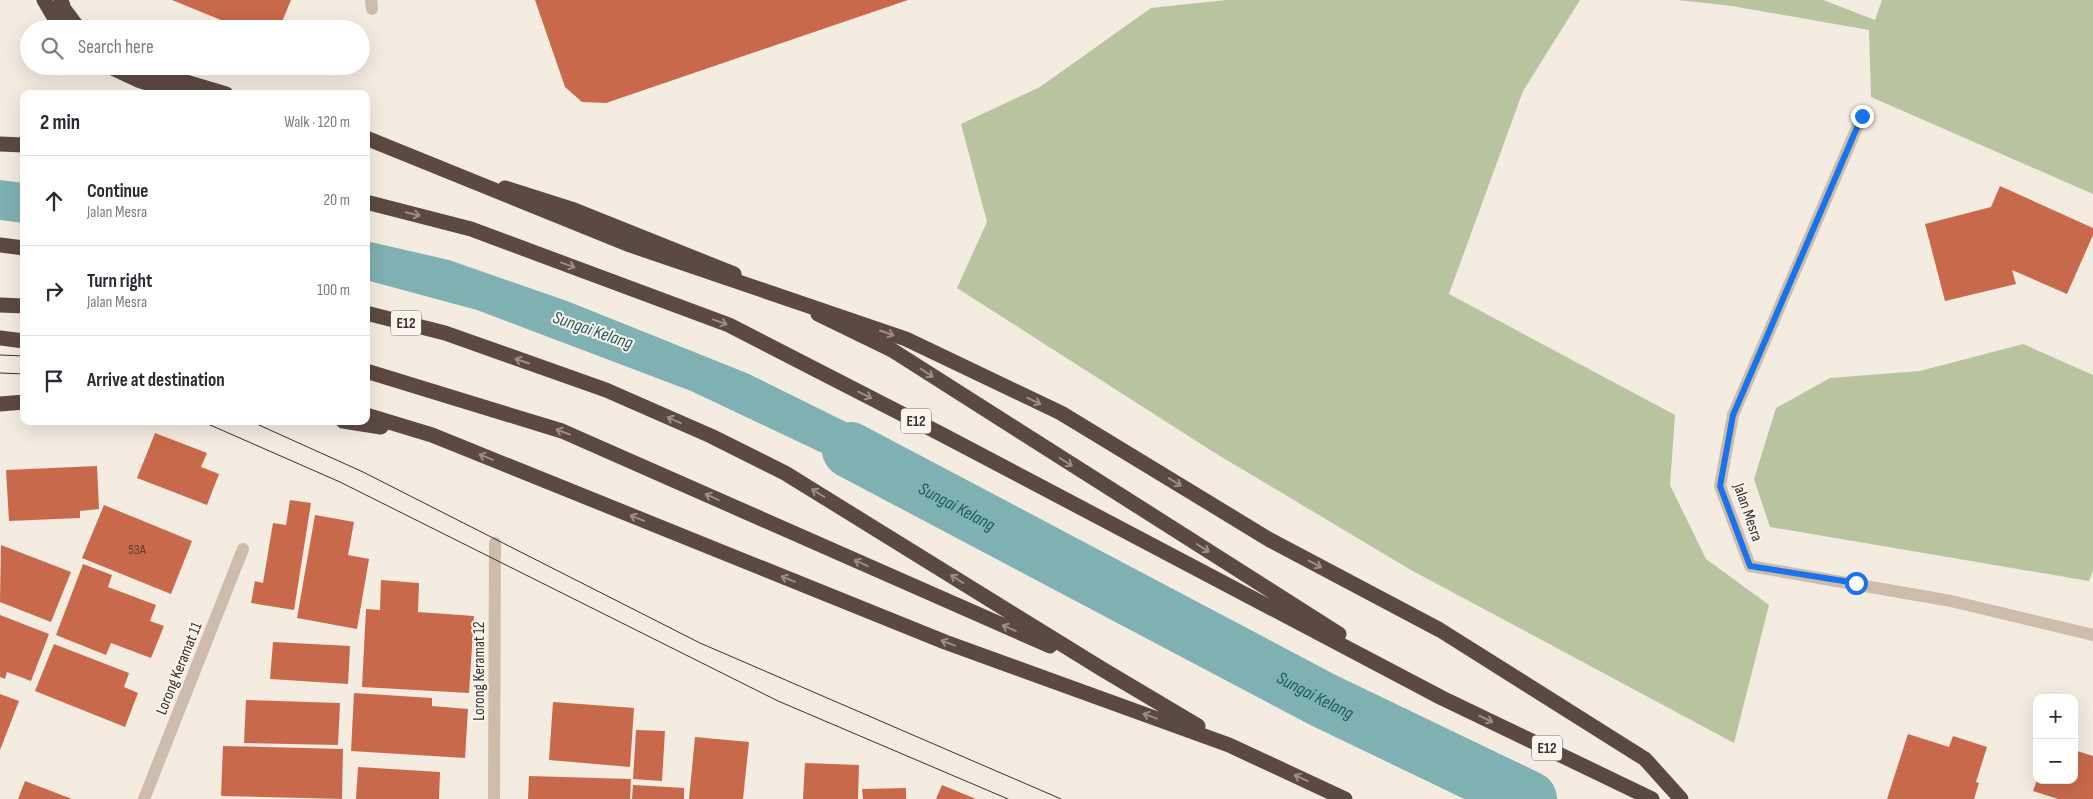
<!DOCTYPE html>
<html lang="en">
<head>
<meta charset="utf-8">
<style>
	body { margin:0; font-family:"Sofia Sans Condensed",sans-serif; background:#f2f2f3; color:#2b2b33 }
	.controls { position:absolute; right:15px; bottom:15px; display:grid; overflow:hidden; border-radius:10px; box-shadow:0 5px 20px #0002 }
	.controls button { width:45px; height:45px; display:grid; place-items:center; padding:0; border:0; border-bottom:1px solid #e1e1e2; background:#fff; color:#2b2b33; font:25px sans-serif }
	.stop { position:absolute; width:15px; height:15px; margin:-11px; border:4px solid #1a73e8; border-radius:50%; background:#fff }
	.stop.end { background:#1a73e8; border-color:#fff; box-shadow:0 1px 5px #0008 }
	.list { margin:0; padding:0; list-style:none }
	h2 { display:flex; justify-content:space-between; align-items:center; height:65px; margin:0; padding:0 20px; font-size:21px }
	h2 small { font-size:16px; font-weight:400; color:#7c7c81 }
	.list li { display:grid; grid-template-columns:32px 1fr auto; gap:15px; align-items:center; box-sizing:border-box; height:90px; padding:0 20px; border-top:1px solid #e1e1e2 }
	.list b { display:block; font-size:19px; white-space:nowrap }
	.list p { margin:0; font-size:16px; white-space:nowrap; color:#7c7c81 }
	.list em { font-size:16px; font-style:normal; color:#7c7c81 }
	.icon { flex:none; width:28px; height:28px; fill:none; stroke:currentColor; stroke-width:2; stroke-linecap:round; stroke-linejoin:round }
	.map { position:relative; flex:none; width:2093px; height:799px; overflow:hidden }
	.search { position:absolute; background:#fff; box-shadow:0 5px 20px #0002; left:20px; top:20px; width:350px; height:55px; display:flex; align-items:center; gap:12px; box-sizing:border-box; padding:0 18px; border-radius:28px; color:#7c7c81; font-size:19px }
	.panel { position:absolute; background:#fff; box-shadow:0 5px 20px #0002; left:20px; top:90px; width:350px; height:335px; border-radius:10px }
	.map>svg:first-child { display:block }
</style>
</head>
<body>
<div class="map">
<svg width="2093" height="799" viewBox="0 0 2093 799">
	<rect width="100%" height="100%" fill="#f4ebe1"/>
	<path fill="#b8c4a0" d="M1226,0H1580L1523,91L1449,294L1675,415L1670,485L1706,559L1769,605L1734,743L1411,570L1215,453L957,288L987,222L961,124L1040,87L1151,8Z
		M1678,0H1823L1875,20L1882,0H2093V194L1871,97L1869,30L1732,6Z
		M2023,344L2093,375V570L2089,581L1770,527L1754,479L1776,408L1830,378L1920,371Z"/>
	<path fill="#7fb0b2" d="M0,180L24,183V223L0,220Z
		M366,241L449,260L567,301L749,374L925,461L910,503L839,461L691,391L477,310L366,280Z"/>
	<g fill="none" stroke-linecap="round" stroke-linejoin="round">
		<path stroke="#7fb0b2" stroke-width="56" id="s1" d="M850,450L1323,700L1529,799"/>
	</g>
	<path fill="#c8694b" d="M172,0H291L279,29H243Z
		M535,0H908L606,103L582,102L565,87Z
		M2000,186L2093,228V235L2067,294L2012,270L2016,284L1945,301L1925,224L1991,207Z
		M155,433L207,453L201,467L219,474L207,505L137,478Z
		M97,466L99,509L80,511V518L9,521L6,470Z
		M290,500L311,503L294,610L251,603L255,581L263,583L273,523L286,525Z
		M104,505L192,541L171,594L82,558Z
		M315,515L354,522L348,555L369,559L357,629L297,618Z
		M1,545L71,572L51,622L0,602Z
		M83,564L112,575L108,587L156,605L150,621L164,626L151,658L111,643L106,655L56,635Z
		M381,580L419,583L418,612L474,616L469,693L362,687L366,609L380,610Z
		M0,615L49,634L31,681L7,672L5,679L0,677Z
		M273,642L350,646L348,684L270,679Z
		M54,644L129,673L124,687L138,693L125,727L35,691Z
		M354,693L432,698V706L468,709L465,758L351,751Z
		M0,694L19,701L0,750Z
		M246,700L340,703L338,745L244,743Z
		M553,702L634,708L630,767L549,760Z
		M636,730L665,731L662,781L633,779Z
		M1908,734L1949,747L1953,736L1987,747L1976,782L1979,783L1974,799H1887Z
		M695,737L749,742L743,799H689Z
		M223,746L343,749L342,799L221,796Z
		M2074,750L2093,756V799H2058L2033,791L2037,780H2074Z
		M805,763L859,765L858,799H803Z
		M358,767L440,772L439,799H356Z
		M529,776L631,779L630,799H528Z
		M25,781L72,799H18Z
		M633,785L684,788V799H632Z
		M942,785L976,799H936Z
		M906,788V799H863L862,789Z"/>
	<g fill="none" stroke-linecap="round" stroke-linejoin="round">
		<path stroke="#cdbbac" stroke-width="12" d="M371,0L372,9
			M1862,116L1733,415L1720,486L1750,566L1951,601L2093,635
			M144,799L243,549
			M494,799L495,543"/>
		<path stroke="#5c4a42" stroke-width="15" d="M44,0L57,22L64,29
			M61,0L64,9L79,29
			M108,66L138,80L182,94
			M132,66L226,94
			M0,144L24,145
			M505,188L574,210L734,274
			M366,202L471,229L729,325L941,434L1442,698L1652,799
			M0,245L24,248
			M0,305L24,306
			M366,313L445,333L606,390L711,436L785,473L1102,669L1198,726
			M818,314L892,350L1339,634
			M0,338L24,341
			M366,371L562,431L1050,646
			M0,404L24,402
			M366,415L432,435L945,642L1229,745L1345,799
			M343,421L381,427"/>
		<path stroke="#3b302b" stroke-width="1" d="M0,355L24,356
			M0,373L24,374
			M201,421L340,482L778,701L1008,799
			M250,421L363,472L700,643L1061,799"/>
		<path stroke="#5c4a42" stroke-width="15" d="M366,138L630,245L906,339L1061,413L1270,540L1440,630L1645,759L1681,799"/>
	</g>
	<defs><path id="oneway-shaft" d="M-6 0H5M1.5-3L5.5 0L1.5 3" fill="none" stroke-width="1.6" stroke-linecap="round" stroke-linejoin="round" transform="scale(1.25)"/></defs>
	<g stroke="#9c8e87">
		<use href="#oneway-shaft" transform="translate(413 214) rotate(14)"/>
		<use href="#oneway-shaft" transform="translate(568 265) rotate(20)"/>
		<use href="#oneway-shaft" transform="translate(720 322) rotate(20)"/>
		<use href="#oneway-shaft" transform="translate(887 333) rotate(19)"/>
		<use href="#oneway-shaft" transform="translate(522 361) rotate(-161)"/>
		<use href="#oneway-shaft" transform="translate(927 373) rotate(33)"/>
		<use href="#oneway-shaft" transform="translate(865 395) rotate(27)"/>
		<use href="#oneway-shaft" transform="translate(1034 401) rotate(26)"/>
		<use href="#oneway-shaft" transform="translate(674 420) rotate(-156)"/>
		<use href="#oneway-shaft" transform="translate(563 432) rotate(-159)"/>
		<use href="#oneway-shaft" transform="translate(486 457) rotate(-158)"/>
		<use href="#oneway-shaft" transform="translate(1066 462) rotate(32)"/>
		<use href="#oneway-shaft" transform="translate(1175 482) rotate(31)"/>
		<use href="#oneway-shaft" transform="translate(818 493) rotate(-148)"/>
		<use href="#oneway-shaft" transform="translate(712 497) rotate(-156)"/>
		<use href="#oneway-shaft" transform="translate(637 518) rotate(-158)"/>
		<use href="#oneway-shaft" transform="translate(1203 548) rotate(32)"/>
		<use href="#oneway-shaft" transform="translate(861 563) rotate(-156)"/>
		<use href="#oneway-shaft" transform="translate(1315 564) rotate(28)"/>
		<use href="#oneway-shaft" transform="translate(788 579) rotate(-158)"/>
		<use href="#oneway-shaft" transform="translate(957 579) rotate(-148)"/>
		<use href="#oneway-shaft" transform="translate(1009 628) rotate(-156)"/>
		<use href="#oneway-shaft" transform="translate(948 643) rotate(-159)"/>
		<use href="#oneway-shaft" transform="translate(1150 716) rotate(-160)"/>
		<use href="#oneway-shaft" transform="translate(1486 719) rotate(26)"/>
		<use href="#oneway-shaft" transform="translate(1301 778) rotate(-155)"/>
	</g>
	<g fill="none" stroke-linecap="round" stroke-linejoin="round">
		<path stroke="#1a73e8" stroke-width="6" d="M1856,583L1750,566L1720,486L1733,415L1862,116"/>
	</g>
	<g text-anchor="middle" stroke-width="4" stroke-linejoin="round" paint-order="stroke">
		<g font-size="14" fill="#5e3e33">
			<text x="137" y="554">53A</text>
		</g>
		<g fill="#fbf5ee" stroke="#756b66" stroke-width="1">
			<rect x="391" y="310.5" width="30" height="25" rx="4"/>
			<rect x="901" y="408.5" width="30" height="25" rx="4"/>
			<rect x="1532" y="735.5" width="30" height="25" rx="4"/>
		</g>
		<g font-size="15" font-weight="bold" fill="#3b302b">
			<text x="406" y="328">E12</text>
			<text x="916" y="426">E12</text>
			<text x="1547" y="753">E12</text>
		</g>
		<g font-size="16" fill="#3b302b" stroke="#fbf5ee">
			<text transform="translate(1749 512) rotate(71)" y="6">Jalan Mesra</text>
			<text transform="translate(178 668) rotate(-68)" y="6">Lorong Keramat 11</text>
			<text transform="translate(478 671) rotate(-90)" y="6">Lorong Keramat 12</text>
		</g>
		<g font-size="18" font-style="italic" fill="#1f5a5e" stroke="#fbf5ee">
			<text transform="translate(593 330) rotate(19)" y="6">Sungai Kelang</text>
			<text dy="6" stroke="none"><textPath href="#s1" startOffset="121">Sungai Kelang</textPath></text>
			<text dy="6" stroke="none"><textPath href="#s1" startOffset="526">Sungai Kelang</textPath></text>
		</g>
	</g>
</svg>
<div class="controls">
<button>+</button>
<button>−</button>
</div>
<div class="stop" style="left:1856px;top:583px"></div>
<div class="stop end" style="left:1862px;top:116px"></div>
<div class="search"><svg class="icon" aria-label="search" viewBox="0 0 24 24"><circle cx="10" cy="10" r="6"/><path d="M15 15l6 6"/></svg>Search here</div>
<section class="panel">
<h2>2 min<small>Walk · 120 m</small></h2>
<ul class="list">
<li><svg class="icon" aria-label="ahead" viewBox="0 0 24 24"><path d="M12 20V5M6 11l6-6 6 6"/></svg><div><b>Continue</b><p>Jalan Mesra</p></div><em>20 m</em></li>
<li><svg class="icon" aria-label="right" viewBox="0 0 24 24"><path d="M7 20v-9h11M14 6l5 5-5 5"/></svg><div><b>Turn right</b><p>Jalan Mesra</p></div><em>100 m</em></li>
<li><svg class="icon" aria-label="arrive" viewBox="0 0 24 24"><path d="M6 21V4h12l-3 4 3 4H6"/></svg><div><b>Arrive at destination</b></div></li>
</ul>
</section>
</div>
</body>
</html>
